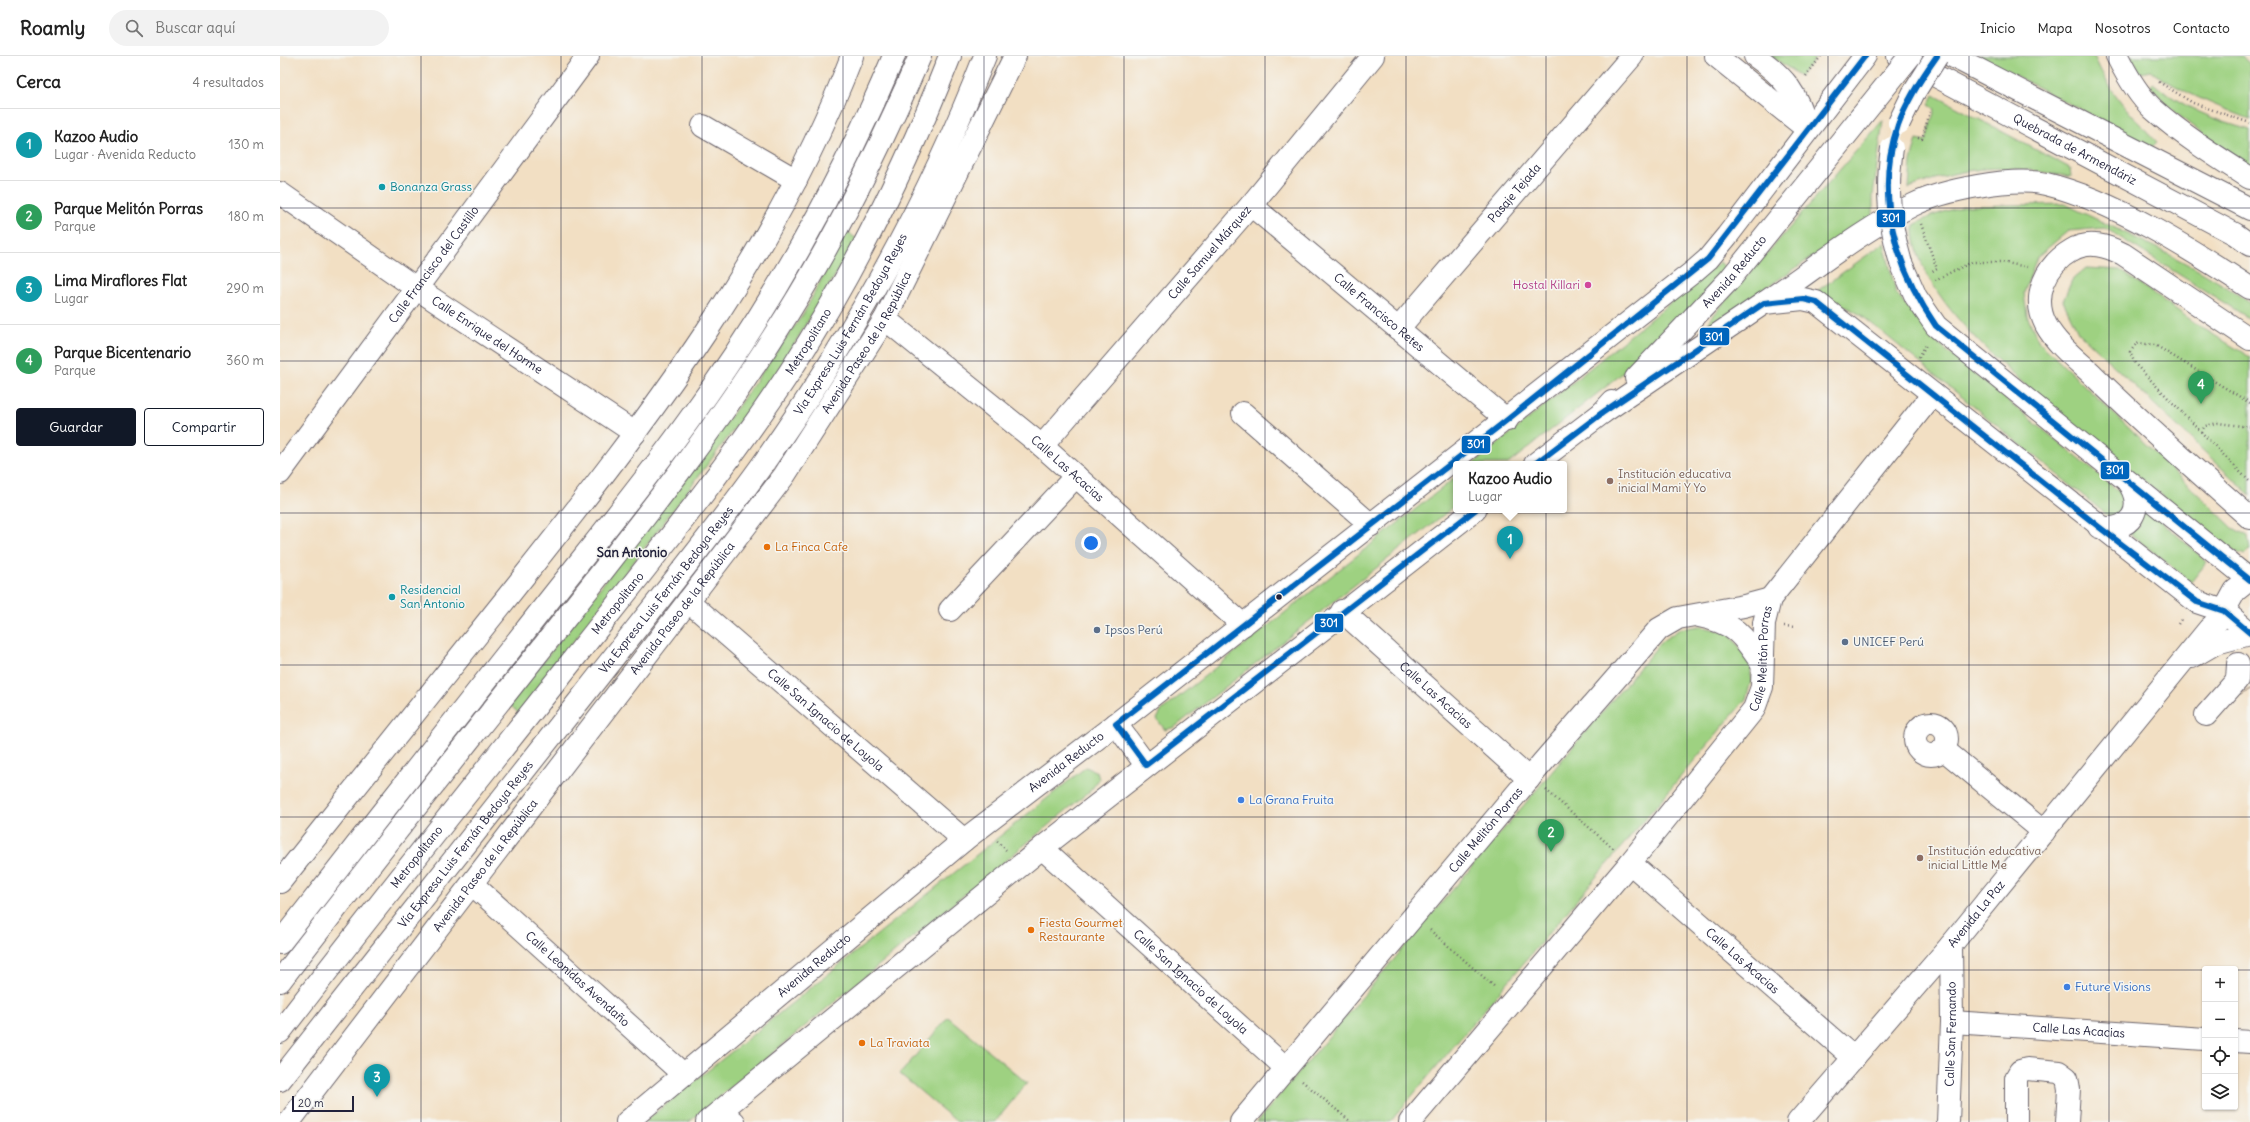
<!DOCTYPE html>
<html lang="es">
<head>
<meta charset="utf-8">
<style>
	body { margin:0; font-family:Delius,sans-serif; background:#f2f2f2; color:#222 }
	.controls { position:absolute; right:12px; bottom:12px; display:grid; overflow:hidden; border-radius:4px; box-shadow:0 1px 3px #0004 }
	.controls button { width:36px; height:36px; display:grid; place-items:center; padding:0; border:0; border-bottom:1px solid #e0e0e0; background:#fff; color:#222; font:20px sans-serif }
	.scale { position:absolute; left:12px; bottom:10px; width:62px; box-sizing:border-box; padding-left:4px; border:2px solid #22223b; border-top:0; font-size:11px; line-height:14px; white-space:nowrap; color:#22223b; -webkit-text-stroke:3px #f6f6f2; paint-order:stroke }
	.you { position:absolute; left:811px; top:487px; width:14px; height:14px; margin:-10px; border:3px solid #fff; border-radius:50%; background:#1a73e8; box-shadow:0 0 0 6px #1a73e833 }
	.badge { display:grid; place-items:center; width:26px; height:26px; border-radius:50%; background:#111827; color:#fff; font-size:13px; font-weight:700 }
	.pin { position:absolute; translate:-50% -33px; filter:drop-shadow(0 1px 2px #0008) }
	.pin::after { content:''; position:absolute; top:21px; width:14px; height:12px; background:inherit; clip-path:polygon(0 0,100% 0,50% 100%) }
	.popup { position:absolute; left:1173px; top:405px; width:114px; height:52px; box-sizing:border-box; display:grid; place-content:center; border-radius:4px; background:#fff; filter:drop-shadow(0 1px 3px #0005); font-size:13px; white-space:nowrap; color:#767676 }
	.popup b { font-size:15px; color:#222 }
	.popup::after { content:''; position:absolute; left:50%; top:100%; margin-left:-8px; border:8px solid transparent; border-top-color:#fff }
	.list { margin:0; padding:0; list-style:none }
	h2 { display:flex; justify-content:space-between; align-items:center; height:52px; margin:0; padding:0 16px; font-size:17px }
	h2 small { font-size:13px; font-weight:400; color:#767676 }
	.list li { display:grid; grid-template-columns:26px 1fr auto; gap:12px; align-items:center; box-sizing:border-box; height:72px; padding:0 16px; border-top:1px solid #e0e0e0 }
	.list b { display:block; font-size:15px; white-space:nowrap }
	.list p { margin:0; font-size:13px; white-space:nowrap; color:#767676 }
	.list em { font-size:13px; font-style:normal; color:#767676 }
	.actions { display:flex; gap:8px; padding:12px 16px }
	.actions a { flex:1; padding:9px 0; border:1px solid #111827; border-radius:4px; text-align:center; font-size:14px; color:#111827 }
	.actions .main { background:#111827; color:#fff }
	.icon { flex:none; width:22px; height:22px; fill:none; stroke:currentColor; stroke-width:2; stroke-linecap:round; stroke-linejoin:round }
	.map { position:relative; flex:none; width:1970px; height:1066px; overflow:hidden }
	header { display:flex; align-items:center; gap:24px; box-sizing:border-box; height:56px; padding:0 20px; background:#fff; border-bottom:1px solid #e0e0e0 }
	header strong { font-size:19px }
	nav { display:flex; gap:22px; margin-inline-start:auto; font-size:14px }
	.search { width:280px; height:36px; background:#f2f2f2; display:flex; align-items:center; gap:10px; box-sizing:border-box; padding:0 14px; border-radius:22px; color:#767676; font-size:15px }
	main { display:flex }
	aside { flex:1; background:#fff }
	.map>svg:first-child { display:block }
</style>
</head>
<body>
<header>
<strong>Roamly</strong>
<div class="search"><svg class="icon" aria-label="search" viewBox="0 0 24 24"><circle cx="10" cy="10" r="6"/><path d="M15 15l6 6"/></svg>Buscar aquí</div>
<nav><a>Inicio</a><a>Mapa</a><a>Nosotros</a><a>Contacto</a></nav>
</header>
<main>
<aside>
<h2>Cerca<small>4 resultados</small></h2>
<ul class="list">
<li><span class="badge" style="background:#0f9aa8">1</span><div><b>Kazoo Audio</b><p>Lugar · Avenida Reducto</p></div><em>130 m</em></li>
<li><span class="badge" style="background:#2e9e5b">2</span><div><b>Parque Melitón Porras</b><p>Parque</p></div><em>180 m</em></li>
<li><span class="badge" style="background:#0f9aa8">3</span><div><b>Lima Miraflores Flat</b><p>Lugar</p></div><em>290 m</em></li>
<li><span class="badge" style="background:#2e9e5b">4</span><div><b>Parque Bicentenario</b><p>Parque</p></div><em>360 m</em></li>
</ul>
<div class="actions"><a class="main">Guardar</a><a>Compartir</a></div>
</aside>
<div class="map">
<svg width="1970" height="1066" viewBox="0 0 1970 1066">
	<rect width="100%" height="100%" fill="#f6f6f2"/>
	<filter id="ink" filterUnits="userSpaceOnUse"><feTurbulence type="fractalNoise" baseFrequency=".025" numOctaves="2"/><feDisplacementMap in="SourceGraphic" scale="8" xChannelSelector="R" yChannelSelector="G"/><feConvolveMatrix kernelMatrix="1 2 1 2 8 2 1 2 1" color-interpolation-filters="sRGB"/></filter>
	<filter id="wash" filterUnits="userSpaceOnUse"><feTurbulence type="fractalNoise" baseFrequency=".012" numOctaves="4" result="noise"/><feDisplacementMap in="SourceGraphic" scale="16" xChannelSelector="R" yChannelSelector="G"/><feGaussianBlur stdDeviation="0.9" result="paint"/><feColorMatrix in="noise" values="0 0 0 0 0 0 0 0 0 0 0 0 0 0 0 0 0 1.4 0 .05"/><feComposite in="paint" operator="in"/></filter>
	<g filter="url(#wash)">
		<rect width="100%" height="100%" fill="#f2dfc3"/>
		<path fill="#9ed181" stroke="#607a5e" d="M1491,0H1537L1520,20Z
			M1698,0H1814C1829,36 1850,58 1877,86L1872,91Z
			M1851,0H1962L1970,7V63C1933,49 1903,36 1870,15L1861,17Z
			M1873,27C1900,50 1936,65 1970,74V109C1933,85 1897,64 1870,29Z
			M1654,39L1790,112L1791,121C1725,108 1692,108 1629,132L1631,105L1637,83L1646,85L1655,53L1649,49Z
			M1603,64L1593,140V160L1425,273L1432,261Z
			M1785,148C1848,179 1913,206 1970,247V263L1825,172L1788,175L1757,201L1744,237L1747,260L1759,286L1953,472L1968,480L1970,494L1965,499L1956,496L1937,483C1899,453 1861,422 1823,392C1767,347 1630,247 1634,169L1651,160L1683,150Z
			M566,175L577,183L498,315L239,658L230,649L442,373L524,257Z
			M1604,187L1616,237L1657,287L1842,438L1846,456L1832,463L1581,259L1537,235Z
			M1440,206L1445,212L1407,259L1337,322L1228,408H1193Z
			M1806,212L1840,214L1921,271L1970,301V439L1798,276L1783,245L1792,224Z
			M1176,421V449L895,671L885,674L877,663L882,654Z
			M1864,450L1927,506L1911,526L1848,476L1859,471Z
			M1419,570L1449,577L1471,607V625L1466,643L1110,1066H977L1382,585L1400,573Z
			M806,711L817,716L819,723L811,734L409,1066H364Z
			M668,961L747,1027L715,1066H677L620,1018Z"/>
	</g>
	<g filter="url(#ink)">
		<g fill="none" stroke-linecap="round" stroke-linejoin="round">
			<path stroke="#c8b9a8" stroke-width="22" stroke-dasharray="22 11" stroke-linecap="butt" d="M1969,632L1970,634"/>
			<defs>
				<g id="minor">
					<path d="M423,70L516,124"/>
					<path id="s1" d="M0,137L136,232L355,377"/>
					<path id="s2" d="M971,149L1227,364"/>
					<path id="s3" d="M605,263L762,390L963,569"/>
					<path id="s4" d="M1118,273L1352,0"/>
					<path d="M963,357L1091,469"/>
					<path id="s5" d="M762,390L971,149L1093,0"/>
					<path id="s6" d="M0,417L308,0"/>
					<path id="s7" d="M408,545L684,784"/>
					<path d="M670,554L796,420"/>
					<path id="s8" d="M1062,555L1249,723"/>
					<path d="M1419,560C1455,567 1463,579 1482,608"/>
					<path d="M1912,601L1936,587L1970,578"/>
					<path d="M1926,659L1957,624L1958,608"/>
					<circle cx="1651" cy="683" r="16"/>
					<path d="M1663,693L1764,776"/>
					<path id="s9" d="M762,792L1006,1012"/>
					<path id="s10" d="M1350,807L1574,1002"/>
					<path id="s11" d="M192,828L403,1018"/>
					<path d="M0,925C94,802 192,681 288,559C359,469 431,379 493,281C551,192 598,97 640,0"/>
					<path id="s12" d="M1672,966L1925,983"/>
					<path id="s13" d="M0,976C96,851 194,729 292,605C367,510 444,416 511,314C575,215 627,109 670,0"/>
					<path d="M1955,985L1970,986"/>
					<path d="M441,1055L454,1066"/>
					<path id="s14" d="M961,1066L1263,706L1379,573L1398,562L1464,550L1490,543"/>
					<path id="s15" d="M1130,1066L1350,807L1474,653L1482,631L1484,567L1490,543L1653,338"/>
					<path id="s16" d="M1518,1066L1671,889L1929,573L1945,558"/>
					<path id="s17" d="M1668,1066L1672,966L1671,889"/>
					<path d="M1736,1066V1022L1740,1015L1747,1013L1779,1016L1787,1022L1789,1033L1787,1066"/>
				</g>
				<g id="major">
					<path d="M1436,0L1527,73"/>
					<path d="M1621,207L1636,241L1656,270L1970,524"/>
					<path id="s18" d="M1356,322L1450,223L1580,62"/>
					<path d="M1322,357L1484,247L1523,243L1536,246L1917,546L1944,555L1970,577"/>
					<path d="M1255,408L1322,357L1332,346"/>
					<path d="M1819,471C1851,477 1866,452 1848,426"/>
					<path d="M1944,555L1955,535L1969,524"/>
					<path d="M836,668L866,709"/>
					<path d="M0,826C79,727 158,628 237,529C369,363 495,200 572,0"/>
					<path id="s19" d="M9,1066L504,420L605,263L735,0"/>
					<path id="s20" d="M347,1066L684,784L836,668L1413,216L1428,203L1447,180L1585,0"/>
					<path d="M427,1066L762,792L1195,454"/>
				</g>
				<g id="highway">
					<path d="M1475,0C1505,21 1517,37 1527,73"/>
					<path id="s21" d="M1618,0L1955,178L1970,189"/>
					<path d="M1672,0L1970,153"/>
					<path d="M1837,0C1846,18 1858,39 1873,53C1902,79 1937,101 1970,122"/>
					<path d="M1484,247C1533,214 1580,175 1633,149C1663,134 1733,120 1766,128C1833,144 1912,194 1970,232"/>
					<path d="M1970,283L1843,198C1827,190 1809,184 1792,194C1766,209 1751,240 1766,269C1777,289 1797,304 1813,319C1864,369 1917,415 1970,462"/>
					<path d="M0,887C83,781 165,676 249,570C302,502 358,435 409,364C491,252 560,128 614,0"/>
					<path id="s22" d="M0,1024C102,894 205,764 307,635C365,561 425,488 480,412C571,284 648,146 705,0"/>
				</g>
			</defs>
			<use href="#minor" stroke="#6b646b" stroke-width="24"/>
			<use href="#major" stroke="#6b646b" stroke-width="24"/>
			<use href="#highway" stroke="#6b646b" stroke-width="24"/>
			<path stroke="#6b646b" stroke-width="2.5" stroke-dasharray="1 3" stroke-linecap="butt" d="M1526,20L1541,0
				M1879,26L1913,47L1970,67
				M1638,82L1642,83L1650,56
				M1641,168L1657,213L1651,217
				M1655,224L1692,206H1721L1747,211
				M1639,301L1646,289
				M1970,347L1875,289L1857,287L1850,296L1855,308L1970,426
				M1921,376L1925,370L1938,367L1970,371
				M1898,568L1902,562
				M1504,570L1515,571
				M1266,734L1335,794
				M717,785L726,794
				M1150,874L1216,932
				M1022,1025L1071,1066"/>
			<use href="#minor" stroke="#fff" stroke-width="22"/>
			<use href="#major" stroke="#fff" stroke-width="22"/>
			<use href="#highway" stroke="#fff" stroke-width="22"/>
			<defs>
				<path id="major-bridge" d="M1580,62L1630,0
					M1619,67L1633,38L1657,0
					M1612,92C1606,135 1609,166 1621,207"/>
			</defs>
			<use href="#major-bridge" stroke="#6b646b" stroke-width="24" stroke-linecap="butt"/>
			<use href="#major-bridge" stroke="#fff" stroke-width="22"/>
			<defs>
				<path id="bus-1" d="M1657,0C1642,21 1627,44 1618,69C1594,139 1615,211 1656,270L1970,524
					M1255,408L1322,357L1484,247L1523,243L1536,246L1819,471L1917,546L1944,555L1970,577
					M1195,454L866,709L836,668L1227,364L1428,203L1585,0"/>
			</defs>
			<use href="#bus-1" stroke="#f6f6f2" stroke-width="9"/>
			<use href="#bus-1" stroke="#0065bd" stroke-width="6"/>
		</g>
	</g>
	<path fill="none" stroke="#22223b" stroke-width="1" stroke-opacity="0.55" d="M141,0V1066M281,0V1066M422,0V1066M563,0V1066M704,0V1066M844,0V1066M985,0V1066M1126,0V1066M1266,0V1066M1407,0V1066M1548,0V1066M1689,0V1066M1829,0V1066M0,152H1970M0,305H1970M0,457H1970M0,609H1970M0,761H1970M0,914H1925M1955,914H1970"/>
	<g fill="#0f9aa8" stroke="#f6f6f2" stroke-width="1.5">
		<circle cx="102" cy="131" r="4"/>
		<circle cx="112" cy="541" r="4"/>
	</g>
	<circle fill="#d1479c" stroke="#f6f6f2" stroke-width="1.5" cx="1308" cy="229" r="4"/>
	<g fill="#8d6e63" stroke="#f6f6f2" stroke-width="1.5">
		<circle cx="1330" cy="425" r="4"/>
		<circle cx="1640" cy="802" r="4"/>
	</g>
	<g fill="#e8710a" stroke="#f6f6f2" stroke-width="1.5">
		<circle cx="487" cy="491" r="4"/>
		<circle cx="751" cy="874" r="4"/>
		<circle cx="582" cy="987" r="4"/>
	</g>
	<circle fill="#22223b" stroke="#f6f6f2" stroke-width="1.5" cx="999" cy="541" r="3.5"/>
	<g fill="#5c6f8a" stroke="#f6f6f2" stroke-width="1.5">
		<circle cx="817" cy="574" r="4"/>
		<circle cx="1565" cy="586" r="4"/>
	</g>
	<g fill="#3f7fe0" stroke="#f6f6f2" stroke-width="1.5">
		<circle cx="961" cy="744" r="4"/>
		<circle cx="1787" cy="931" r="4"/>
	</g>
	<g text-anchor="middle" stroke-width="3" stroke-linejoin="round" paint-order="stroke">
		<g font-size="12" fill="#22223b" stroke="#f6f6f2">
			<text dy="4" stroke="none"><textPath href="#s21" startOffset="200">Quebrada de Armendáriz</textPath></text>
			<text dy="4" stroke="none"><textPath href="#s4" startOffset="179">Pasaje Tejada</textPath></text>
			<text dy="4" stroke="none"><textPath href="#s5" startOffset="256">Calle Samuel Márquez</textPath></text>
			<text dy="4" stroke="none"><textPath href="#s6" startOffset="259">Calle Francisco del Castillo</textPath></text>
			<text dy="4" stroke="none"><textPath href="#s18" startOffset="145">Avenida Reducto</textPath></text>
			<text dy="4" stroke="none"><textPath href="#s2" startOffset="167">Calle Francisco Retes</textPath></text>
			<text dy="4" stroke="none"><textPath href="#s22" startOffset="948">Vía Expresa Luis Fernán Bedoya Reyes</textPath></text>
			<text dy="4" stroke="none"><textPath href="#s1" startOffset="251">Calle Enrique del Horme</textPath></text>
			<text dy="4" stroke="none"><textPath href="#s13" startOffset="870">Metropolitano</textPath></text>
			<text dy="4" stroke="none"><textPath href="#s19" startOffset="971">Avenida Paseo de la República</textPath></text>
			<text dy="4" stroke="none"><textPath href="#s3" startOffset="236">Calle Las Acacias</textPath></text>
			<text dy="4" stroke="none"><textPath href="#s22" startOffset="624">Vía Expresa Luis Fernán Bedoya Reyes</textPath></text>
			<text dy="4" stroke="none"><textPath href="#s13" startOffset="546">Metropolitano</textPath></text>
			<text dy="4" stroke="none"><textPath href="#s19" startOffset="647">Avenida Paseo de la República</textPath></text>
			<text dy="4" stroke="none"><textPath href="#s15" startOffset="589">Calle Melitón Porras</textPath></text>
			<text dy="4" stroke="none"><textPath href="#s8" startOffset="126">Calle Las Acacias</textPath></text>
			<text dy="4" stroke="none"><textPath href="#s7" startOffset="182">Calle San Ignacio de Loyola</textPath></text>
			<text dy="4" stroke="none"><textPath href="#s20" startOffset="568">Avenida Reducto</textPath></text>
			<text dy="4" stroke="none"><textPath href="#s14" startOffset="381">Calle Melitón Porras</textPath></text>
			<text dy="4" stroke="none"><textPath href="#s22" startOffset="300">Vía Expresa Luis Fernán Bedoya Reyes</textPath></text>
			<text dy="4" stroke="none"><textPath href="#s13" startOffset="222">Metropolitano</textPath></text>
			<text dy="4" stroke="none"><textPath href="#s19" startOffset="323">Avenida Paseo de la República</textPath></text>
			<text dy="4" stroke="none"><textPath href="#s16" startOffset="274">Avenida La Paz</textPath></text>
			<text dy="4" stroke="none"><textPath href="#s10" startOffset="149">Calle Las Acacias</textPath></text>
			<text dy="4" stroke="none"><textPath href="#s20" startOffset="244">Avenida Reducto</textPath></text>
			<text dy="4" stroke="none"><textPath href="#s11" startOffset="142">Calle Leonidas Avendaño</textPath></text>
			<text dy="4" stroke="none"><textPath href="#s9" startOffset="200">Calle San Ignacio de Loyola</textPath></text>
			<text dy="4" stroke="none"><textPath href="#s12" startOffset="127">Calle Las Acacias</textPath></text>
			<text dy="4" stroke="none"><textPath href="#s17" startOffset="88">Calle San Fernando</textPath></text>
		</g>
		<g font-size="12" fill="#0d838f" stroke="#f6f6f2" text-anchor="start">
			<text x="110" y="135">Bonanza Grass</text>
			<text x="120" y="538">Residencial<tspan x="120" dy="14">San Antonio</tspan></text>
		</g>
		<g font-size="12" fill="#b23c85" stroke="#f6f6f2" text-anchor="end">
			<text x="1300" y="233">Hostal Killari</text>
		</g>
		<g font-size="12" fill="#785e54" stroke="#f6f6f2" text-anchor="start">
			<text x="1338" y="422">Institución educativa<tspan x="1338" dy="14">inicial Mami Y Yo</tspan></text>
			<text x="1648" y="799">Institución educativa<tspan x="1648" dy="14">inicial Little Me</tspan></text>
		</g>
		<g font-size="12" fill="#c56008" stroke="#f6f6f2" text-anchor="start">
			<text x="495" y="495">La Finca Cafe</text>
			<text x="759" y="871">Fiesta Gourmet<tspan x="759" dy="14">Restaurante</tspan></text>
			<text x="590" y="991">La Traviata</text>
		</g>
		<g font-size="12" fill="#4e5e75" stroke="#f6f6f2" text-anchor="start">
			<text x="825" y="578">Ipsos Perú</text>
			<text x="1573" y="590">UNICEF Perú</text>
		</g>
		<g font-size="12" fill="#366cbe" stroke="#f6f6f2" text-anchor="start">
			<text x="969" y="748">La Grana Fruita</text>
			<text x="1795" y="935">Future Visions</text>
		</g>
		<g font-size="13" font-weight="bold" fill="#22223b" stroke="#f6f6f2">
			<text x="352" y="501">San Antonio</text>
		</g>
	</g>
	<g stroke="#f6f6f2" stroke-width="1.5">
		<rect x="1596" y="153" width="30" height="19" rx="4" fill="#0065bd"/>
		<rect x="1419" y="271" width="31" height="19" rx="4" fill="#0065bd"/>
		<rect x="1181" y="379" width="30" height="19" rx="4" fill="#0065bd"/>
		<rect x="1820" y="405" width="30" height="19" rx="4" fill="#0065bd"/>
		<rect x="1034" y="557" width="30" height="20" rx="4" fill="#0065bd"/>
	</g>
	<g font-size="11" text-anchor="middle" font-weight="bold" fill="#fff">
		<text x="1611" y="166">301</text>
		<text x="1434" y="285">301</text>
		<text x="1196" y="392">301</text>
		<text x="1835" y="418">301</text>
		<text x="1049" y="571">301</text>
	</g>
</svg>
<div class="controls">
<button>+</button>
<button>−</button>
<button><svg class="icon" aria-label="locate" viewBox="0 0 24 24"><circle cx="12" cy="12" r="6"/><path d="M12 2v4M12 18v4M2 12h4M18 12h4"/></svg></button>
<button><svg class="icon" aria-label="layers" viewBox="0 0 24 24"><path d="M12 4l9 5-9 5-9-5zM3 14l9 5 9-5"/></svg></button>
</div>
<div class="scale">20 m</div>
<div class="you"></div>
<div class="pin badge" style="left:1230px;top:503px;background:#0f9aa8">1</div>
<div class="popup"><b>Kazoo Audio</b>Lugar</div>
<div class="pin badge" style="left:1271px;top:796px;background:#2e9e5b">2</div>
<div class="pin badge" style="left:97px;top:1041px;background:#0f9aa8">3</div>
<div class="pin badge" style="left:1921px;top:348px;background:#2e9e5b">4</div>
</div>
</main>
</body>
</html>
